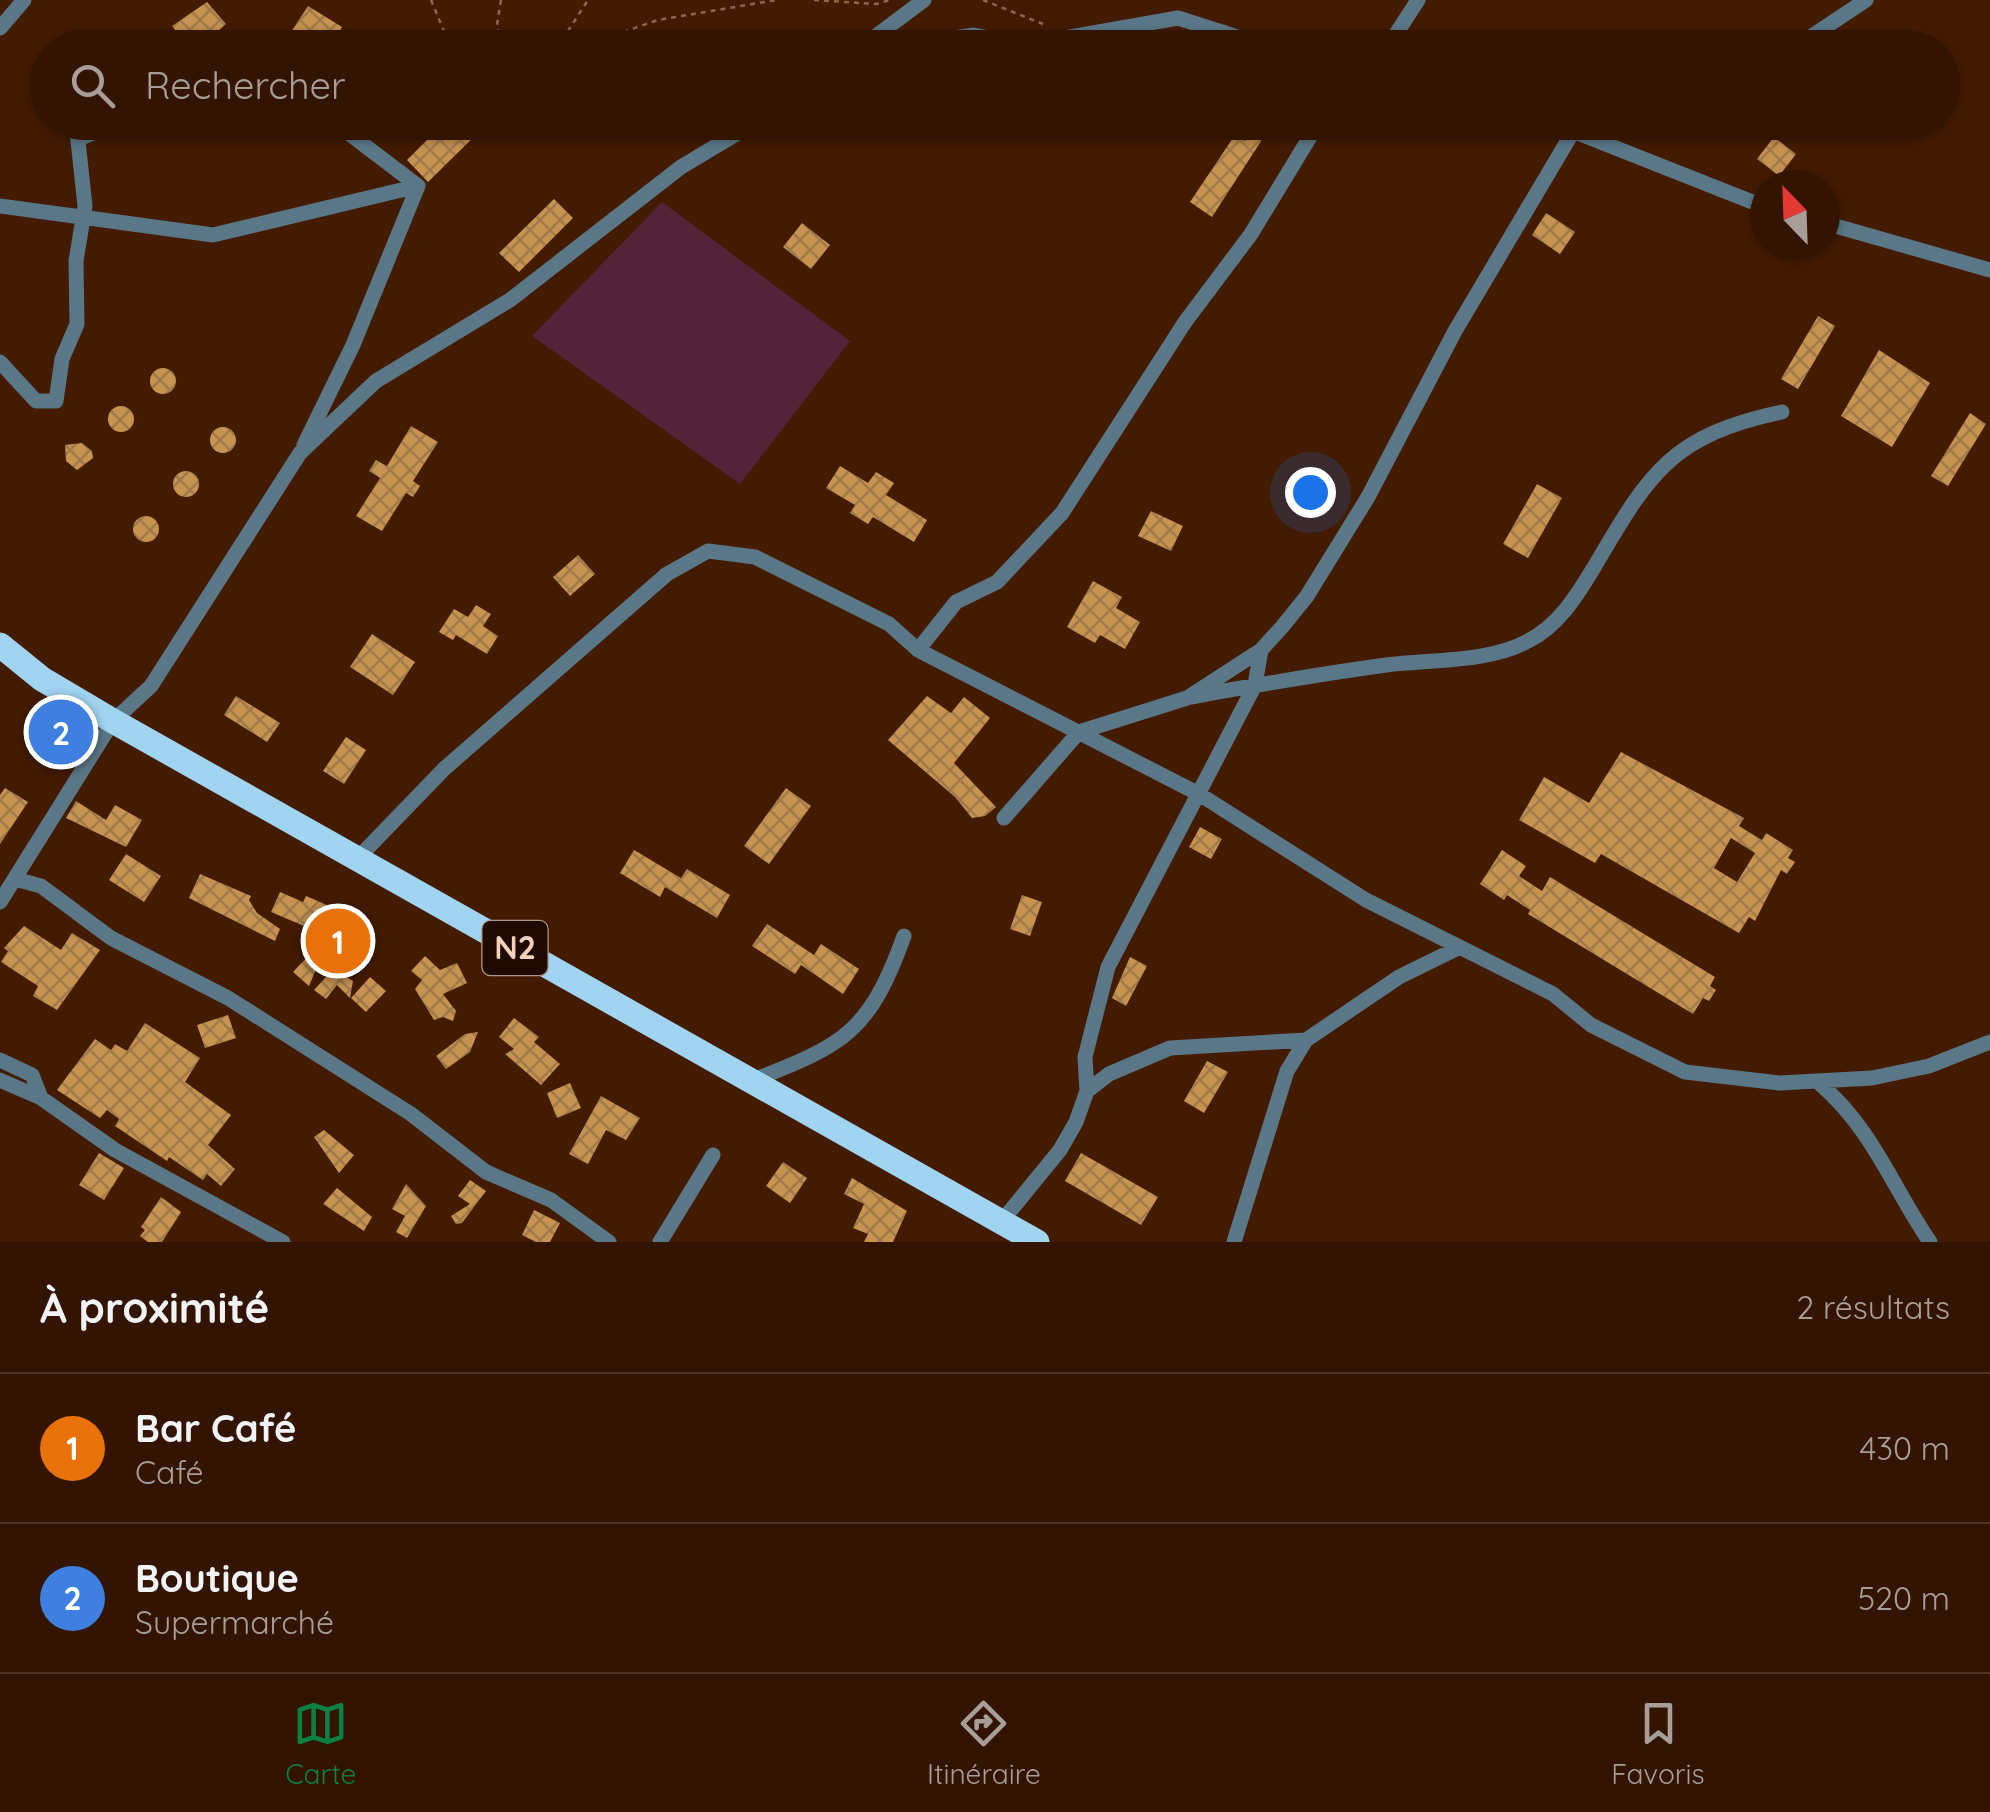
<!DOCTYPE html>
<html lang="fr">
<head>
<meta charset="utf-8">
<style>
	body { margin:0; font-family:Quicksand,sans-serif; background:#3a1d0a; color:#f1f3f6 }
	.compass { position:absolute; left:1750px; top:170px; width:90px; height:90px; border-radius:50%; background:#321400; box-shadow:0 2px 8px #0004; rotate:337deg }
	.you { position:absolute; left:1310px; top:492px; width:35px; height:35px; margin:-25px; border:8px solid #fff; border-radius:50%; background:#1a73e8; box-shadow:0 0 0 15px #1a73e833 }
	.badge { display:grid; place-items:center; width:65px; height:65px; border-radius:50%; background:#0b8043; color:#fff; font-size:32px; font-weight:700 }
	.pin { position:absolute; translate:-50% -50%; border:5px solid #fff; box-shadow:0 2px 10px #0006 }
	.list { margin:0; padding:0; list-style:none }
	h2 { display:flex; justify-content:space-between; align-items:center; height:130px; margin:0; padding:0 40px; font-size:42px }
	h2 small { font-size:32px; font-weight:400; color:#a89e99 }
	.list li { display:grid; grid-template-columns:65px 1fr auto; gap:30px; align-items:center; box-sizing:border-box; height:150px; padding:0 40px; border-top:2px solid #4d3322 }
	.list b { display:block; font-size:38px; white-space:nowrap }
	.list p { margin:0; font-size:32px; white-space:nowrap; color:#a89e99 }
	.list em { font-size:32px; font-style:normal; color:#a89e99 }
	.icon { flex:none; width:55px; height:55px; fill:none; stroke:currentColor; stroke-width:2; stroke-linecap:round; stroke-linejoin:round }
	.map { position:relative; flex:none; width:1990px; height:1242px; overflow:hidden }
	.search { position:absolute; background:#321400; box-shadow:0 2px 8px #0004; left:30px; right:30px; top:30px; height:110px; display:flex; align-items:center; gap:25px; box-sizing:border-box; padding:0 35px; border-radius:55px; color:#a89e99; font-size:38px }
	.sheet { height:430px; background:#321400 }
	nav { display:flex; justify-content:space-around; align-items:center; box-sizing:border-box; height:140px; border-top:2px solid #4d3322; background:#321400; font-size:28px; color:#a89e99 }
	nav a { display:grid; justify-items:center; gap:5px }
	nav .on { color:#0b8043 }
	.map>svg:first-child { display:block }
</style>
</head>
<body>
<div class="map">
<svg width="1990" height="1242" viewBox="0 0 1990 1242">
	<defs>
		<pattern id="building-cross-hatch" width="8" height="8" patternUnits="userSpaceOnUse" patternTransform="scale(2.5)"><rect width="8" height="8" fill="#c69351"/><path d="M0 0l8 8M0 8l8-8" fill="none" stroke="#a07a4a"/></pattern>
	</defs>
	<rect width="100%" height="100%" fill="#431b00"/>
	<path fill="#52243a" d="M662,202L850,341L740,484L532,336Z"/>
	<path fill="url(#building-cross-hatch)" fill-rule="evenodd" d="M207,2L226,24L198,48H190L172,26Z
		M308,6L342,27L331,48H316L291,32Z
		M445,122H489L428,182L407,160Z
		M1254,128L1265,135L1212,217L1190,202L1235,135L1245,141Z
		M1774,137L1796,154L1779,176L1757,159Z
		M554,199L573,218L519,272L499,253Z
		M1546,213L1575,232L1560,254L1532,235Z
		M802,223L830,245L811,269L783,247Z
		M1818,316L1835,326L1798,389L1781,379Z
		M1879,350L1930,383L1892,447L1841,416Z
		M150 381a13 13 0 1 1 26 0a13 13 0 1 1-26 0Z
		M108 419a13 13 0 1 1 26 0a13 13 0 1 1-26 0Z
		M1970,413L1986,424L1948,486L1931,476Z
		M411,426L438,442L413,481L420,486L413,497L406,493L382,531L356,516L380,478L369,471L376,460L387,466Z
		M210 440a13 13 0 1 1 26 0a13 13 0 1 1-26 0Z
		M82,443L92,451L93,458L77,470L66,461L65,445Z
		M840,466L868,483L876,472L894,483L886,495L927,520L914,542L873,517L868,524L850,513L855,505L826,488Z
		M173 484a13 13 0 1 1 26 0a13 13 0 1 1-26 0Z
		M1537,484L1562,498L1528,558L1503,544Z
		M1151,511L1183,526L1171,551L1138,536Z
		M133 529a13 13 0 1 1 26 0a13 13 0 1 1-26 0Z
		M578,555L595,574L570,596L553,577Z
		M1093,581L1122,597L1116,608L1140,622L1125,649L1100,635L1095,643L1067,627Z
		M476,605L491,614L483,626L498,636L487,654L456,635L453,640L439,632L454,609L468,617Z
		M372,634L415,662L393,695L350,667Z
		M236,696L280,723L267,742L224,715Z
		M927,696L951,713L964,697L990,718L954,763L996,807L985,816L972,818L955,797L888,740Z
		M346,737L366,750L344,784L323,771Z
		M1621,752L1744,818L1739,826L1762,840L1766,833L1793,850L1788,858L1795,862L1787,874L1781,870L1755,921L1749,917L1739,933L1601,854L1595,863L1519,820L1544,777L1589,803ZM1731,838L1755,853L1737,882L1714,868Z
		M5,788L28,802L0,844V795Z
		M786,788L811,806L769,864L744,846Z
		M76,801L106,820L115,805L142,820L126,847L66,818Z
		M1200,827L1222,839L1211,859L1189,847Z
		M634,850L681,878L687,869L730,895L717,918L665,887L660,897L620,873Z
		M1502,850L1526,866L1519,876L1542,891L1550,877L1715,977L1710,986L1716,990L1709,1001L1703,998L1693,1014L1528,914L1530,910L1507,895L1504,900L1480,884Z
		M126,854L161,876L144,902L109,880Z
		M200,874L251,896L249,900L257,913L280,929L275,941L189,898Z
		M280,892L303,902L306,896L341,911L330,937L271,912Z
		M1022,895L1042,902L1030,936L1010,929Z
		M767,924L814,955L821,944L859,969L843,994L801,965L795,974L752,946Z
		M24,926L61,950L72,933L100,950L57,1010L33,996L38,986L1,962L8,951L4,948Z
		M310,954L353,981L350,998L337,985L326,999L314,990L327,976L317,967L309,986L293,972Z
		M425,956L440,970L457,963L467,983L443,994L456,1011L453,1021L443,1017L434,1020L415,989L422,980L411,971Z
		M1130,957L1147,966L1126,1006L1112,998Z
		M370,977L386,991L366,1012L351,998Z
		M228,1015L236,1038L205,1048L197,1025Z
		M514,1018L539,1037L534,1042L560,1064L541,1085L505,1054L514,1049L499,1037Z
		M145,1023L200,1058L185,1082L231,1115L208,1145L235,1169L221,1186L207,1174L203,1180L169,1157L167,1161L115,1126L119,1119L107,1110L100,1118L57,1090L95,1039L111,1050L115,1044L127,1051Z
		M478,1032L470,1052L446,1069L436,1056L465,1034Z
		M1207,1061L1228,1072L1204,1113L1184,1101Z
		M570,1083L581,1108L557,1118L547,1093Z
		M601,1096L640,1118L626,1140L606,1130L588,1164L569,1154Z
		M324,1130L354,1155L339,1173L314,1137Z
		M99,1153L124,1168L104,1200L79,1185Z
		M1081,1153L1158,1197L1141,1225L1065,1181Z
		M783,1162L807,1178L790,1203L766,1186Z
		M852,1178L907,1211L893,1242H864L868,1234L853,1228L864,1204L844,1194Z
		M470,1180L486,1191L462,1223L456,1224L451,1216L470,1204L458,1196Z
		M406,1184L426,1206L407,1238L396,1232L405,1216L392,1209Z
		M337,1188L372,1217L364,1231L323,1204Z
		M161,1197L181,1212L162,1242H148L140,1236L145,1230L141,1227Z
		M534,1210L560,1223L550,1242H536L522,1235Z"/>
	<g fill="none" stroke-linecap="round" stroke-linejoin="round">
		<path stroke="#8c664e" stroke-width="2.5" stroke-dasharray="5 5" stroke-linecap="butt" d="M431,0L451,48
			M501,0L497,25L502,48
			M814,0L876,4L890,0
			M983,0L1043,24
			M557,48L588,0
			M576,48L658,20L776,0
			M379,138L396,122"/>
		<path stroke="#5a7787" stroke-width="15" d="M0,28L24,0
			M860,48L924,0
			M886,48L974,35L1025,45L1178,18L1272,48
			M1387,48L1418,0
			M1794,48L1866,0
			M1550,122L1765,207
			M83,137L121,122
			M0,206L213,235L418,186
			M1825,223L1990,270
			M0,362L36,401H56L62,359L77,324L76,261L85,206L76,122
			M304,445L353,345L418,186L334,122
			M918,650L956,602L997,582L1062,513L1185,322L1251,234L1319,122
			M1191,697C1256,685 1321,674 1386,665C1431,659 1487,663 1528,641C1558,626 1576,597 1593,569C1648,476 1668,436 1782,412
			M1004,818L1079,732L1187,698L1261,650L1282,627L1307,596L1368,497L1455,331L1574,130L1583,122
			M357,859L444,769L667,574L708,551L755,557L889,624L918,650L1199,794L1366,900L1553,994L1591,1025L1685,1072L1780,1083L1872,1078L1929,1066L1990,1042
			M15,879L41,886L111,938L228,998L411,1114L486,1172L551,1200L609,1242
			M0,902L113,721L151,686L300,453L376,381L510,300L681,167L756,122
			M0,1060L32,1075L41,1098
			M0,1080L41,1098L115,1150L283,1242
			M751,1081C844,1045 869,1033 904,936
			M1819,1083C1873,1129 1891,1185 1930,1242
			M1087,1091L1109,1074L1170,1048L1306,1040L1399,977L1458,948
			M1002,1221L1060,1150L1076,1122L1087,1091L1085,1057L1108,967L1255,685L1261,650
			M660,1242L713,1155
			M1234,1242L1287,1071L1306,1040"/>
		<path stroke="#a0d4f1" stroke-width="25" d="M0,645L42,679L113,721L1037,1242"/>
	</g>
	<g text-anchor="middle" stroke-width="10" stroke-linejoin="round" paint-order="stroke">
		<rect fill="#200900" stroke="#b49685" stroke-width="2.5" x="482.5" y="921" width="65" height="54" rx="8"/>
		<g font-size="32" font-weight="bold" fill="#f4d2be">
			<text x="515" y="959">N2</text>
		</g>
	</g>
</svg>
<svg class="compass" viewBox="-18 -18 36 36"><path d="M0-13l5 13h-10z" fill="#e53935"/><path d="M0 13l5-13h-10z" fill="#a89e99"/></svg>
<div class="you"></div>
<div class="pin badge" style="left:338px;top:941px;background:#e8710a">1</div>
<div class="pin badge" style="left:61px;top:732px;background:#3f7fe0">2</div>
<div class="search"><svg class="icon" aria-label="search" viewBox="0 0 24 24"><circle cx="10" cy="10" r="6"/><path d="M15 15l6 6"/></svg>Rechercher</div>
</div>
<section class="sheet">
<h2>À proximité<small>2 résultats</small></h2>
<ul class="list">
<li><span class="badge" style="background:#e8710a">1</span><div><b>Bar Café</b><p>Café</p></div><em>430 m</em></li>
<li><span class="badge" style="background:#3f7fe0">2</span><div><b>Boutique</b><p>Supermarché</p></div><em>520 m</em></li>
</ul>
</section>
<nav>
<a class="on"><svg class="icon" aria-label="map" viewBox="0 0 24 24"><path d="M3 6l6-2 6 2 6-2v14l-6 2-6-2-6 2zM9 4v14M15 6v14"/></svg>Carte</a>
<a><svg class="icon" aria-label="directions" viewBox="0 0 24 24"><path d="M12 3l9 9-9 9-9-9zM9 14v-3h6M13 9l2 2-2 2"/></svg>Itinéraire</a>
<a><svg class="icon" aria-label="saved" viewBox="0 0 24 24"><path d="M7 4h10v16l-5-4-5 4z"/></svg>Favoris</a>
</nav>
</body>
</html>
